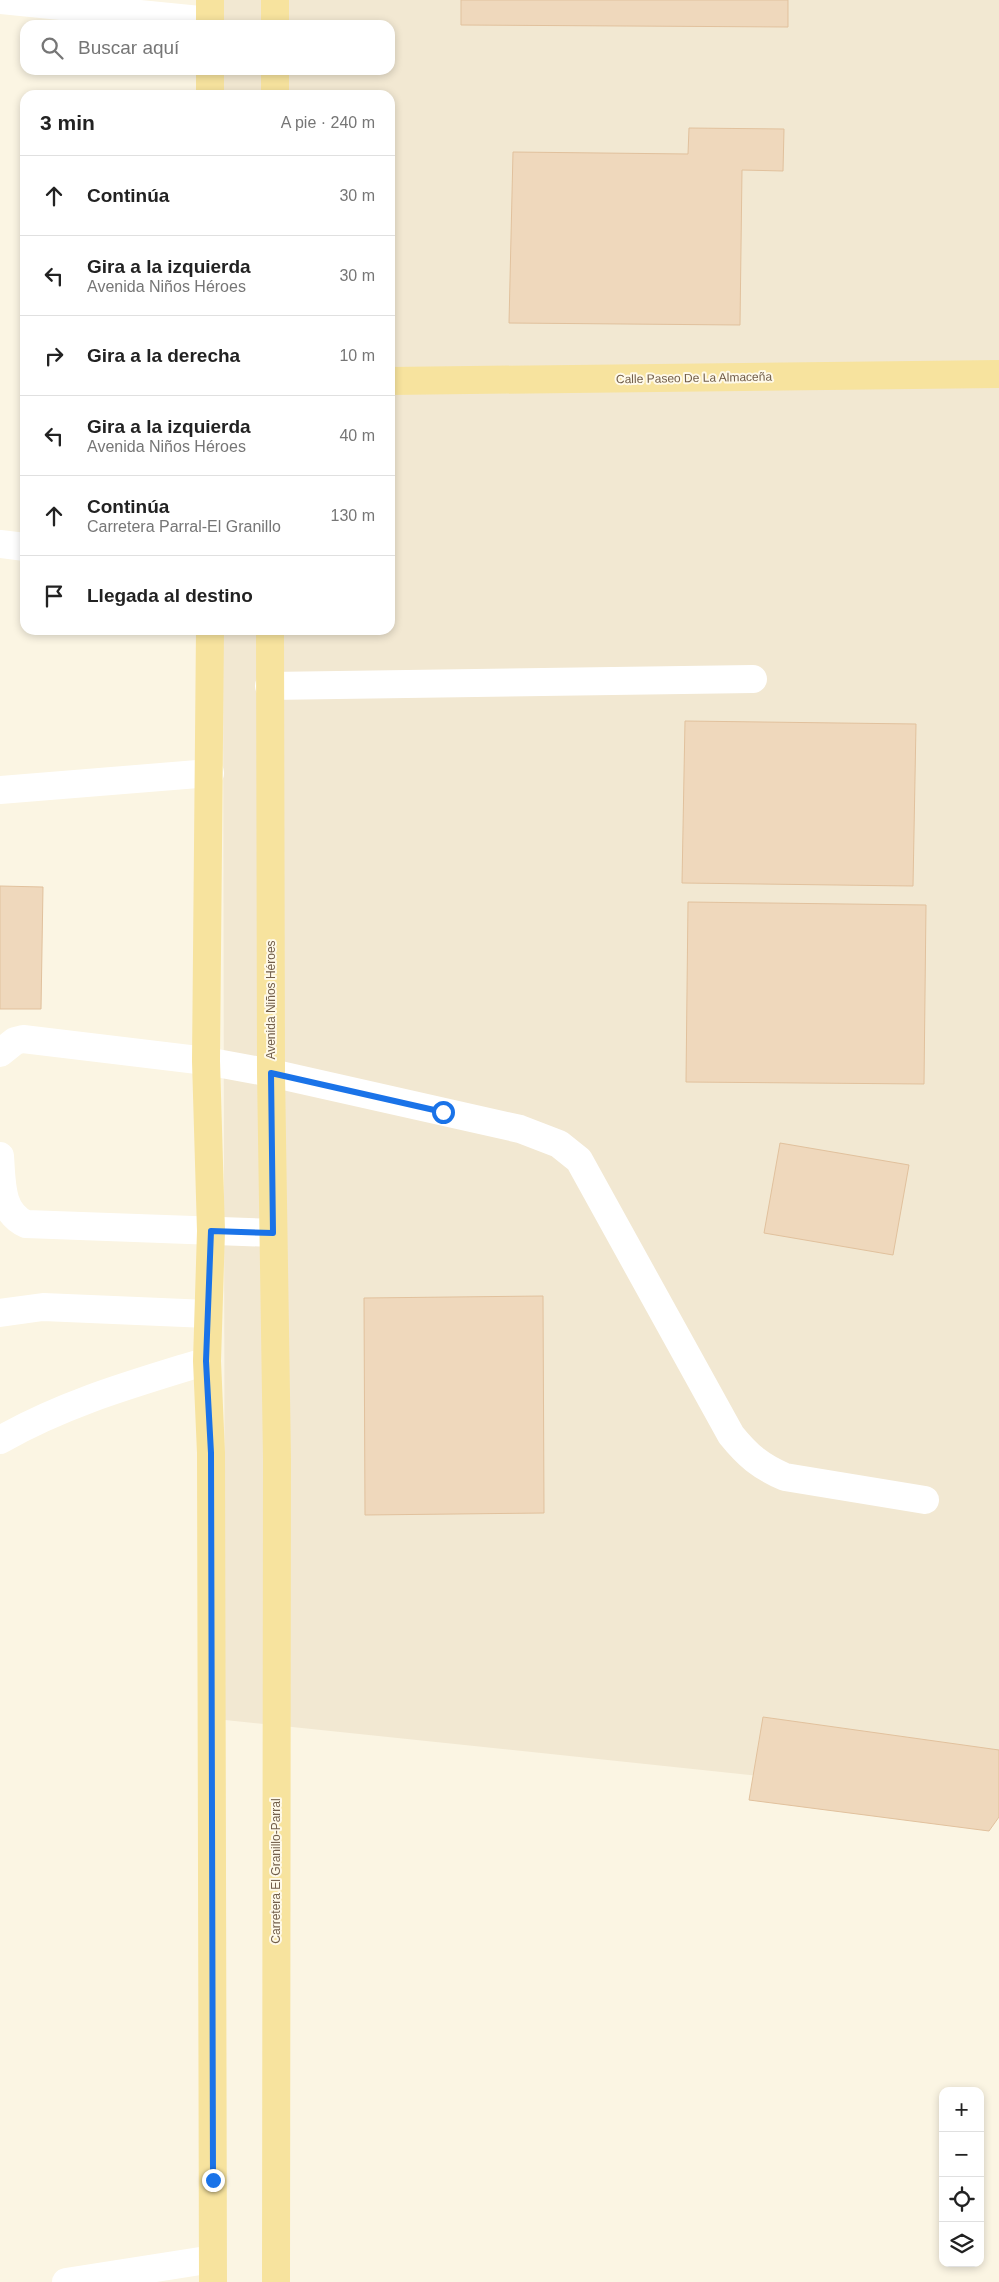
<!DOCTYPE html>
<html lang="es">
<head>
<meta charset="utf-8">
<style>
	body { margin:0; font-family:Helvetica,sans-serif; background:#f2f2f2; color:#222 }
	.controls { position:absolute; right:15px; bottom:15px; display:grid; overflow:hidden; border-radius:10px; box-shadow:0 2px 8px #0003 }
	.controls button { width:45px; height:45px; display:grid; place-items:center; padding:0; border:0; border-bottom:1px solid #e0e0e0; background:#fff; color:#222; font:25px sans-serif }
	.stop { position:absolute; width:15px; height:15px; margin:-11px; border:4px solid #1a73e8; border-radius:50%; background:#fff }
	.stop.end { background:#1a73e8; border-color:#fff; box-shadow:0 1px 5px #0008 }
	.list { margin:0; padding:0; list-style:none }
	h2 { display:flex; justify-content:space-between; align-items:center; height:65px; margin:0; padding:0 20px; font-size:21px }
	h2 small { font-size:16px; font-weight:400; color:#767676 }
	.list li { display:grid; grid-template-columns:32px 1fr auto; gap:15px; align-items:center; box-sizing:border-box; height:80px; padding:0 20px; border-top:1px solid #e0e0e0 }
	.list b { display:block; font-size:19px; white-space:nowrap }
	.list p { margin:0; font-size:16px; white-space:nowrap; color:#767676 }
	.list em { font-size:16px; font-style:normal; color:#767676 }
	.icon { flex:none; width:28px; height:28px; fill:none; stroke:currentColor; stroke-width:2; stroke-linecap:round; stroke-linejoin:round }
	.map { position:relative; flex:none; width:999px; height:2282px; overflow:hidden }
	.search { position:absolute; background:#fff; box-shadow:0 2px 8px #0003; left:20px; top:20px; width:375px; height:55px; display:flex; align-items:center; gap:12px; box-sizing:border-box; padding:0 18px; border-radius:15px; color:#767676; font-size:19px }
	.panel { position:absolute; background:#fff; box-shadow:0 2px 8px #0003; left:20px; top:90px; width:375px; height:545px; border-radius:15px }
	.map>svg:first-child { display:block }
</style>
</head>
<body>
<div class="map">
<svg width="999" height="2282" viewBox="0 0 999 2282">
	<rect width="100%" height="100%" fill="#fbf5e3"/>
	<path fill="#f2e8d2" d="M222,0H999V1801L225,1720L223,630H390V95H222V70H390V25H222Z"/>
	<path fill="#efd8bc" stroke="#e1c19d" d="M461,0H788V27L461,25Z
		M689,128L784,129L783,171L742,170L740,325L509,323L513,152L688,154Z
		M685,721L916,724L913,886L682,883Z
		M0,886L43,887L41,1009H0Z
		M688,902L926,905L924,1084L686,1082Z
		M780,1143L909,1165L893,1255L764,1233Z
		M543,1296L544,1513L365,1515L364,1298Z
		M763,1717L999,1750V1817L989,1831L749,1800Z"/>
	<g fill="none" stroke-linecap="round" stroke-linejoin="round">
		<path stroke="#fff" stroke-width="28" d="M0,0L210,21
			M0,544L25,547
			M269,686L753,679
			M0,790L210,773
			M0,1053L15,1041L23,1039L206,1061L271,1073L520,1129L559,1144L579,1160L731,1435C748,1456 760,1466 785,1477L925,1500
			M0,1156C2,1183 0,1212 26,1224L273,1233
			M0,1313L43,1307L208,1314
			M0,1440C67,1402 133,1384 207,1361
			M66,2282L213,2259"/>
		<path stroke="#f7e39e" stroke-width="28" d="M210,0V25
			M275,25V0
			M210,70V95
			M275,95V70
			M390,381L999,374
			M210,630L206,1061L211,1231L207,1361L211,1453L213,2282
			M270,630L271,1073L277,1459L276,2282"/>
	</g>
	<g fill="none" stroke-linecap="round" stroke-linejoin="round">
		<path stroke="#1a73e8" stroke-width="6" d="M213,2180L211,1453L206,1361L211,1231L273,1233L271,1073L443,1112"/>
	</g>
	<g text-anchor="middle" stroke-width="4" stroke-linejoin="round" paint-order="stroke">
		<g font-size="12" fill="#725e4a" stroke="#fef9e9">
			<text transform="translate(694 378) rotate(-1)" y="4">Calle Paseo De La Almaceña</text>
			<text transform="translate(271 1000) rotate(-90)" y="4">Avenida Niños Héroes</text>
			<text transform="translate(276 1871) rotate(-90)" y="4">Carretera El Granillo-Parral</text>
		</g>
	</g>
</svg>
<div class="controls">
<button>+</button>
<button>−</button>
<button><svg class="icon" aria-label="locate" viewBox="0 0 24 24"><circle cx="12" cy="12" r="6"/><path d="M12 2v4M12 18v4M2 12h4M18 12h4"/></svg></button>
<button><svg class="icon" aria-label="layers" viewBox="0 0 24 24"><path d="M12 4l9 5-9 5-9-5zM3 14l9 5 9-5"/></svg></button>
</div>
<div class="stop" style="left:443px;top:1112px"></div>
<div class="stop end" style="left:213px;top:2180px"></div>
<div class="search"><svg class="icon" aria-label="search" viewBox="0 0 24 24"><circle cx="10" cy="10" r="6"/><path d="M15 15l6 6"/></svg>Buscar aquí</div>
<section class="panel">
<h2>3 min<small>A pie · 240 m</small></h2>
<ul class="list">
<li><svg class="icon" aria-label="ahead" viewBox="0 0 24 24"><path d="M12 20V5M6 11l6-6 6 6"/></svg><div><b>Continúa</b></div><em>30 m</em></li>
<li><svg class="icon" aria-label="left" viewBox="0 0 24 24"><path d="M17 20v-9H6M10 6l-5 5 5 5"/></svg><div><b>Gira a la izquierda</b><p>Avenida Niños Héroes</p></div><em>30 m</em></li>
<li><svg class="icon" aria-label="right" viewBox="0 0 24 24"><path d="M7 20v-9h11M14 6l5 5-5 5"/></svg><div><b>Gira a la derecha</b></div><em>10 m</em></li>
<li><svg class="icon" aria-label="left" viewBox="0 0 24 24"><path d="M17 20v-9H6M10 6l-5 5 5 5"/></svg><div><b>Gira a la izquierda</b><p>Avenida Niños Héroes</p></div><em>40 m</em></li>
<li><svg class="icon" aria-label="ahead" viewBox="0 0 24 24"><path d="M12 20V5M6 11l6-6 6 6"/></svg><div><b>Continúa</b><p>Carretera Parral-El Granillo</p></div><em>130 m</em></li>
<li><svg class="icon" aria-label="arrive" viewBox="0 0 24 24"><path d="M6 21V4h12l-3 4 3 4H6"/></svg><div><b>Llegada al destino</b></div></li>
</ul>
</section>
</div>
</body>
</html>
